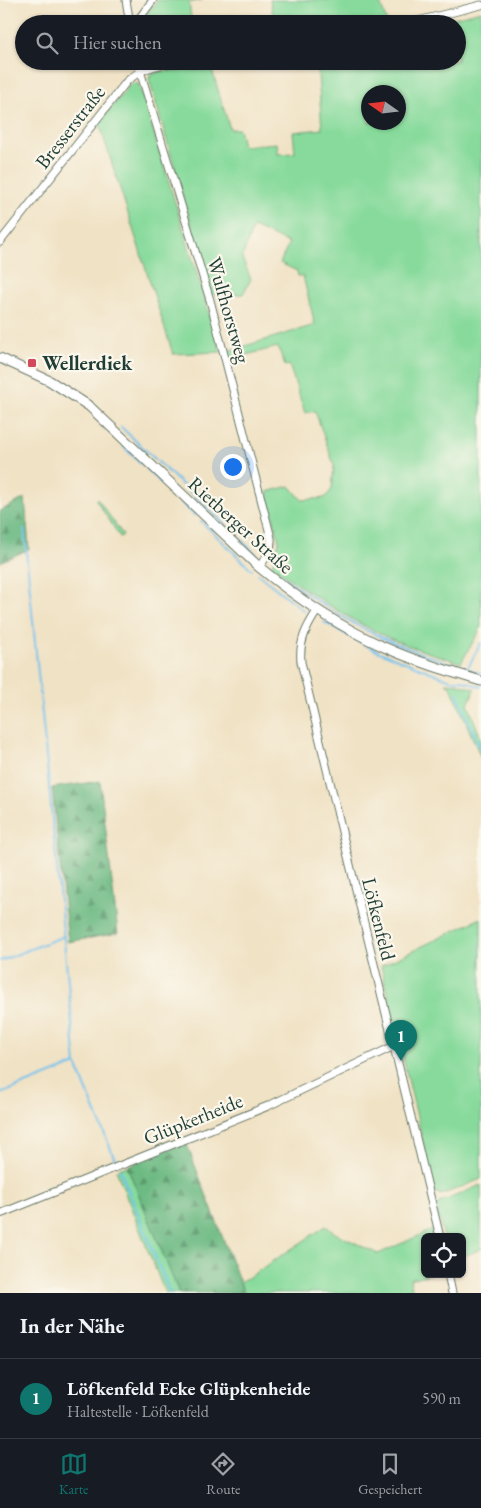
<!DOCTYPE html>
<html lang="de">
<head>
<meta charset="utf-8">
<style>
	body { margin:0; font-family:"EB Garamond",serif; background:#20242c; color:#f1f3f6 }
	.controls { position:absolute; right:15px; bottom:15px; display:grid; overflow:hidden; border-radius:8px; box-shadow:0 1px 4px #0004 }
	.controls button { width:45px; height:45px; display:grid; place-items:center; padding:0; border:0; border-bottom:1px solid #363941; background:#171b24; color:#f1f3f6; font:25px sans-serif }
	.compass { position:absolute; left:361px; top:85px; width:45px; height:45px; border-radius:50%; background:#171b24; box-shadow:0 1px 4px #0004; rotate:284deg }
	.you { position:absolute; left:232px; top:466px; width:18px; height:18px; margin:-12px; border:4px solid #fff; border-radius:50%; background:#1a73e8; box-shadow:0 0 0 8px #1a73e833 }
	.badge { display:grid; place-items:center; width:32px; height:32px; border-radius:50%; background:#0f766e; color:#fff; font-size:16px; font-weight:700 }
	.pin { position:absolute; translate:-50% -41px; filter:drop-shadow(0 1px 2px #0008) }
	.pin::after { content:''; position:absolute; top:26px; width:18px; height:15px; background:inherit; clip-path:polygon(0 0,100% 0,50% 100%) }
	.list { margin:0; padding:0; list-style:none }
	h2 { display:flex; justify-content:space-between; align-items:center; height:65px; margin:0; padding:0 20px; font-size:21px }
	h2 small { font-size:16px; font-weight:400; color:#9ea1a6 }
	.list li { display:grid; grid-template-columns:32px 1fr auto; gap:15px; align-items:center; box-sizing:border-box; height:80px; padding:0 20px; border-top:1px solid #363941 }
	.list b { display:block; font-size:19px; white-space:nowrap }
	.list p { margin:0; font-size:16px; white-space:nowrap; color:#9ea1a6 }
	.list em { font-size:16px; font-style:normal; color:#9ea1a6 }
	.icon { flex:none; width:28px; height:28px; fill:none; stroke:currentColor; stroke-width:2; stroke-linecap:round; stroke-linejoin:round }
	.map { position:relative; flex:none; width:481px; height:1293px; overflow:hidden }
	.search { position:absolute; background:#171b24; box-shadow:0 1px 4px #0004; left:15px; right:15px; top:15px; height:55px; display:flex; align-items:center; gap:12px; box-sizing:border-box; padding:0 18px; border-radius:28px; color:#9ea1a6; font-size:19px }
	.sheet { height:145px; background:#171b24 }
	nav { display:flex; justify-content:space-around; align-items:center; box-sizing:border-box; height:70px; border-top:1px solid #363941; background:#171b24; font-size:14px; color:#9ea1a6 }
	nav a { display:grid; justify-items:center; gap:2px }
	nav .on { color:#0f766e }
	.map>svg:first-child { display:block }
</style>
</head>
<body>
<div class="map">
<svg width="481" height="1293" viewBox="0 0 481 1293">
	<defs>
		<pattern id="forest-firs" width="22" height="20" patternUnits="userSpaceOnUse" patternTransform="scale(1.25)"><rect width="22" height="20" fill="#6dba83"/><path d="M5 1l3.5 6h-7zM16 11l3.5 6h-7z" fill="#59986c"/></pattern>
	</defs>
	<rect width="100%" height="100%" fill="#fbf7ec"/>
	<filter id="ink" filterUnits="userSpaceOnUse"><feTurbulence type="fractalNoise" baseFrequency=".02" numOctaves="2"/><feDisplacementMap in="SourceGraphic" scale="10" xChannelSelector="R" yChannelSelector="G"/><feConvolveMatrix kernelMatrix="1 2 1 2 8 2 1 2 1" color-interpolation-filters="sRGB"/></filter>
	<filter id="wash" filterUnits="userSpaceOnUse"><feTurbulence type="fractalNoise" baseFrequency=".0096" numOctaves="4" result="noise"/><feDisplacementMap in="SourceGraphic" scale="20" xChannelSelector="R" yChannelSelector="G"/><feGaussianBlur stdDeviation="1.12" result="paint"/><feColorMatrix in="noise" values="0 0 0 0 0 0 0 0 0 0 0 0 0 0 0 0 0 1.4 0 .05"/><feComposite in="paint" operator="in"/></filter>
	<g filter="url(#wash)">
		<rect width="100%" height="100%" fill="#f0e2c4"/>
		<path fill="#87da9b" stroke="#538c68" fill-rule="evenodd" d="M158,0H202L189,3L192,24H139Z
			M270,0H379L387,22L379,24H292L291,16L274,20Z
			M481,11V628L461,663C437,655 412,648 389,638C347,619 309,593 272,566L279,542L267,492L290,486L302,500L325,498L332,489L334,465L315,411L305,413L289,365L285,366L278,347L230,359L228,351L315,325L303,276H298L297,271L280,263L289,243L253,227L242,258L251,279L243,294L215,295L211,293L149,79L150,75C169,67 192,70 212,70L230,129H239L243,146L277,143L278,154L295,153L293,132L322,129L317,61H457V24H429ZM368,92H398V122H368Z
			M136,83L139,85L221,352L173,354L99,123L131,84Z
			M97,498L123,535L120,537L96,500Z
			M446,683L459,684L475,689L468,704L481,739V758L451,687Z
			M481,918V1179L441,1195L435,1192L381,966Z
			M127,1166L177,1288L179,1293H165L116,1170Z
			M481,1185V1249L462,1257V1237H444L436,1206L439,1203Z
			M326,1226L335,1233L378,1254L434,1229L435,1237H425V1274H431L410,1279L413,1293H244L240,1283Z"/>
		<path fill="url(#forest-firs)" stroke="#467c5c" d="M25,498L29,549L0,562V511Z
			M100,781L118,933L68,942L52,788Z
			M186,1142L244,1293H179L127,1166Z"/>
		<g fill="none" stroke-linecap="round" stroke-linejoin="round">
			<path stroke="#72c1ed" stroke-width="2" d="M121,427L256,554
				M123,446L141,464
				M147,469L195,516
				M201,521L252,570
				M24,529L76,1064L116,1162
				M272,569C299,589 326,608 355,624C394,646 439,660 481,673
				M258,574L304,611
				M324,622L377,651L451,680H461L481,687
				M466,671L481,643
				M457,693L481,751
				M0,961L64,936
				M0,1094L76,1064
				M120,1170L170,1293"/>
		</g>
	</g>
	<g filter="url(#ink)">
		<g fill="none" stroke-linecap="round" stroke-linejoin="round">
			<defs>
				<path id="minor" d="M126,0L130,24
					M135,24L153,0
					M406,24L481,5
					M137,61L210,300L271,538C272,550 266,558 259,567
					M0,242L127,81C131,78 136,74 140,72C169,56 213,66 245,61
					M317,611C306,628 299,641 301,662L440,1237
					M0,1214L268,1106L394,1046
					M448,1274L452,1293"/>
				<path id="major" d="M0,358L50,381L89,406L259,567C298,599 338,626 384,647C415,661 448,671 481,681"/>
			</defs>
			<use href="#minor" stroke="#687766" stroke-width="9"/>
			<use href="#major" stroke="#687766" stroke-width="11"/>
			<use href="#minor" stroke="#fff" stroke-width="7"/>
			<use href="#major" stroke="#fff" stroke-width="9"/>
		</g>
	</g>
	<rect fill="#d1495b" stroke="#fbf7ec" stroke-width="2" x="27" y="358" width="10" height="10" rx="2.5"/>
	<g text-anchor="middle" stroke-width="4.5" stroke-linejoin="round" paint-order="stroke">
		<g font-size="20" fill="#1f3d34" stroke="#fbf7ec">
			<text transform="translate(70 127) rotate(-52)" y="7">Bresserstraße</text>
			<text transform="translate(229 310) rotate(74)" y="7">Wulfhorstweg</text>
			<text transform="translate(241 525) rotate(42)" y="7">Rietberger Straße</text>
			<text transform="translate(379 919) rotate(76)" y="7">Löfkenfeld</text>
			<text transform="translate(193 1119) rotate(-22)" y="7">Glüpkerheide</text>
		</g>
		<g font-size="20" font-weight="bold" fill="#1f3d34" stroke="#fbf7ec" text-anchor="start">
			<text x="42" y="370">Wellerdiek</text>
		</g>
	</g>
</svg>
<div class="controls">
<button><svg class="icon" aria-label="locate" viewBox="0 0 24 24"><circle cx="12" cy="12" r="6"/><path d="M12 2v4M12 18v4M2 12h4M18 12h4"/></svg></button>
</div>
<svg class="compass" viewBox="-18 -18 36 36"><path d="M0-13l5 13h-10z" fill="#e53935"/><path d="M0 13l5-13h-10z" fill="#9ea1a6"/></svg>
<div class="you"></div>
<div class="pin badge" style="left:401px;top:1061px">1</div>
<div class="search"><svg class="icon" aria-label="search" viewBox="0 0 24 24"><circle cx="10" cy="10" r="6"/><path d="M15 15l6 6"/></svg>Hier suchen</div>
</div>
<section class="sheet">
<h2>In der Nähe<small></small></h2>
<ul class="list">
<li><span class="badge">1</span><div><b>Löfkenfeld Ecke Glüpkenheide</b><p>Haltestelle · Löfkenfeld</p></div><em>590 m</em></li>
</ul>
</section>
<nav>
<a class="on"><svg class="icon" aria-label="map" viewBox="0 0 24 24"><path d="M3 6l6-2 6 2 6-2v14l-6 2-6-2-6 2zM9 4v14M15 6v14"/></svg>Karte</a>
<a><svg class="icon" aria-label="directions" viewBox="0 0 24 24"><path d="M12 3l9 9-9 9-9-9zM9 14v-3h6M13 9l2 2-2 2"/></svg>Route</a>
<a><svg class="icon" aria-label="saved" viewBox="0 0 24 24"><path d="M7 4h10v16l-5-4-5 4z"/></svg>Gespeichert</a>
</nav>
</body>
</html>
